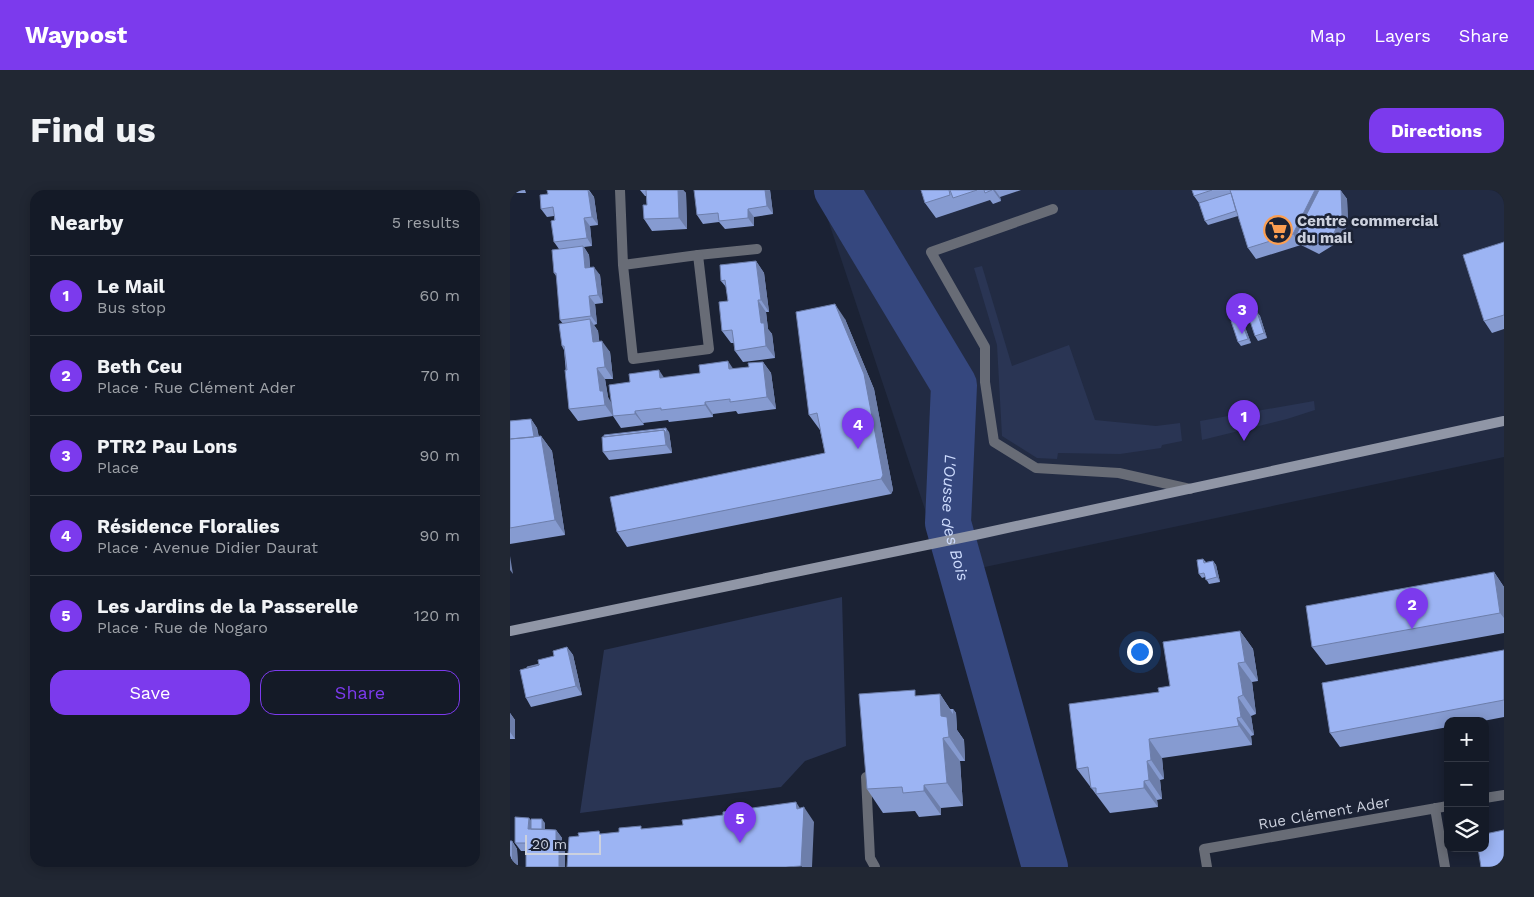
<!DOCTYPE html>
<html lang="en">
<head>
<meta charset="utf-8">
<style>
	body { margin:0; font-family:"Work Sans",sans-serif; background:#212733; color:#f1f3f6 }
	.controls { position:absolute; right:15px; bottom:15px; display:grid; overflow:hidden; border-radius:10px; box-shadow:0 2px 12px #0003 }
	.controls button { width:45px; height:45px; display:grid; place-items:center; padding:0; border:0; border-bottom:1px solid #333844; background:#141a27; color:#f1f3f6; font:25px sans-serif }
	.scale { position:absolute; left:15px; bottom:12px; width:76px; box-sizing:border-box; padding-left:5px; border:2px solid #ccd1de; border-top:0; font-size:14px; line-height:18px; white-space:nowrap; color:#ccd1de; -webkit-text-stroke:4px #1b2234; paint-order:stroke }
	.you { position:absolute; left:629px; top:461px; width:18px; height:18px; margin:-12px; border:4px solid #fff; border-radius:50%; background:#1a73e8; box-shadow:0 0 0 8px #1a73e833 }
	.badge { display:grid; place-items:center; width:32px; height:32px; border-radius:50%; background:#7c3aed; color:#fff; font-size:16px; font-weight:700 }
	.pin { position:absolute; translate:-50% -41px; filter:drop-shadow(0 1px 2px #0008) }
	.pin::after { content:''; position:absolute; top:26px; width:18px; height:15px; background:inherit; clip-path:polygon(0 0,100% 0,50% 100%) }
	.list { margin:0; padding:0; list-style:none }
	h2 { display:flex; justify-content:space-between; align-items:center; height:65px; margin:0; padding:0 20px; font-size:21px }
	h2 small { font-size:16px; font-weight:400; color:#9da1a7 }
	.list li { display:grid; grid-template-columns:32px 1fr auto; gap:15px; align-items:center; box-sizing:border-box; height:80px; padding:0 20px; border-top:1px solid #333844 }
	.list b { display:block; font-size:19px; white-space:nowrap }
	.list p { margin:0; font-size:16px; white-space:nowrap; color:#9da1a7 }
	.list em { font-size:16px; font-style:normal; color:#9da1a7 }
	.actions { display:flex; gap:10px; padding:15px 20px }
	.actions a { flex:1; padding:11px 0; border:1px solid #7c3aed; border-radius:15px; text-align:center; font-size:18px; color:#7c3aed }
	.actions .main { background:#7c3aed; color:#fff }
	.icon { flex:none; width:28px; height:28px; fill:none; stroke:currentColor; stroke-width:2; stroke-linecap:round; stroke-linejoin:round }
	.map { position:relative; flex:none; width:994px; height:677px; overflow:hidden; border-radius:15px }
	header { display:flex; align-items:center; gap:30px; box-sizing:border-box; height:70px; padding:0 25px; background:#7c3aed; color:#fff }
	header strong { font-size:24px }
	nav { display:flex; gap:28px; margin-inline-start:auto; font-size:18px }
	.intro { display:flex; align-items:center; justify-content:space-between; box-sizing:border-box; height:120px; padding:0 30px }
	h1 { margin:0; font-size:35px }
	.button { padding:12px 22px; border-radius:15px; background:#7c3aed; color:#fff; font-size:18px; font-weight:700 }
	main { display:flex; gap:30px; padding:0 30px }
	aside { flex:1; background:#141a27; border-radius:15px; box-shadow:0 2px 12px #0003 }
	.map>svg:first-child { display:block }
</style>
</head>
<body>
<header>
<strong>Waypost</strong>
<nav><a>Map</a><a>Layers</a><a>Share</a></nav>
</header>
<div class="intro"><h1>Find us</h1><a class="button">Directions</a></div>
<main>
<aside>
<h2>Nearby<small>5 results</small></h2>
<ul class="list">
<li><span class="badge">1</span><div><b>Le Mail</b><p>Bus stop</p></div><em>60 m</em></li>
<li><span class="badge">2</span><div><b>Beth Ceu</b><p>Place · Rue Clément Ader</p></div><em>70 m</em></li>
<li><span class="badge">3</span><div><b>PTR2 Pau Lons</b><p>Place</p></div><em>90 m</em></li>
<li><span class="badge">4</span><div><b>Résidence Floralies</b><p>Place · Avenue Didier Daurat</p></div><em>90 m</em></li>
<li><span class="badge">5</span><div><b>Les Jardins de la Passerelle</b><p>Place · Rue de Nogaro</p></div><em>120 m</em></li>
</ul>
<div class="actions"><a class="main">Save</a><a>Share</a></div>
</aside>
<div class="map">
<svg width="994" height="677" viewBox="0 0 994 677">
	<rect width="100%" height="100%" fill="#1b2234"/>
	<path fill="#222b43" d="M308,0H994V267L437,385Z"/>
	<path fill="#2a3554" d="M472,76L502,176L559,155L585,230L646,236L670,233L672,251L652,255L651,258L610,264L548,263L547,269L527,268L492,246L487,155L464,78Z
		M804,211L805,220L777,229L692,250L690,231Z
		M332,407L336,556L295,571L271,597L70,623L94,460Z"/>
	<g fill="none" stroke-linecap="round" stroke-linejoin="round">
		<path stroke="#35477e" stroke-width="46" id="s1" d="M327,0L444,195L438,333L535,677"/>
		<path stroke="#686c76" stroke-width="10" d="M543,19L421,62L475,157V192L484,252L526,278L609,283L680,299
			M188,65L247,59"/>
		<path stroke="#686c76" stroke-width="10" d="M110,0L113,75L123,169L199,159L188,65L113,75
			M356,587L360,668L365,677
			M975,608L994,605
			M925,618L935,677
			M697,677L694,659L938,616"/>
		<path stroke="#9096a6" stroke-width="10" d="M0,441L465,345L994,231"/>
	</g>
	<path fill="#869bd1" d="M1,0H15L16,3H4Z
		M37,0H79L84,7L88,35L80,36L82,56L74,57L79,65L80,77L90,85L93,113L85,114L87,134L84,135L88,141L89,151L100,162L103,189H95L98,207L103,226L68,231L59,219L54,160L52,156L53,134L50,130L47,87L44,83L49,59L44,52V26L37,27L31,19L38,4Z
		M130,0H173L176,3L177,39L142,41L134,29L137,15L136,6H135Z
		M260,0L263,24L244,27V36L215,39L209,32L193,34L187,25Z
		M411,0H511L490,7L491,11L483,14L480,10L426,28L415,13Z
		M682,0H830L831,1L837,9L838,33L830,51L809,64L791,55L746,69L738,58L728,26L698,35L695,31L689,13L684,6Z
		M994,52V139L982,143L974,131Z
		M246,71L254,83L259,122H256L258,139L262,144L265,168L233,172L225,161L224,153H221L212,141L218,111L216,97L211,91Z
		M747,122L750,126L757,148L748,151L745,146Z
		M335,129L364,199L383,300L381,304L117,357L107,342L315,263L310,240L299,225Z
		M733,132L741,153L731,156L728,152Z
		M253,172L261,183L266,219L228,224L226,221L203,224V227L159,232L158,230L133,233L134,235L111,238L103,226L154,188L239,177Z
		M21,229L27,238L29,247L31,246L42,261L55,345L0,354V231Z
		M159,242L162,263L99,270L93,262Z
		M693,369L696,372L703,371L706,375L710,392L699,394L695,387L692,388L689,384Z
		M984,382L994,397V443L816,475L802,457Z
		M730,441L743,459L748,491L742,492L746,524L741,526L744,545L741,546L742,555L652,568L654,589L650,590L652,609L647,610L648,617L600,623L567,579L660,496Z
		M57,457L63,465L72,505L21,517L16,508L17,478L29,474L44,466Z
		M994,460V527L973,531H938V537L830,557L820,543Z
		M430,504L440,519H443L446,523L447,540L454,550L455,571H450L453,616L431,618V625L409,627L405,621L373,623L357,599L408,506Z
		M0,523L5,530V549H0Z
		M19,628L21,631L35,633V639L46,640L52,648V655L55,659V677H16V661H11L5,653Z
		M0,651H2L7,659L8,677H0Z"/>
	<path fill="#6d7eaa" d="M78,0L84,7L88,35L82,27Z
		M168,0H173L176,3L177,39L169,28Z
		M255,0H260L263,24L257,16Z
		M483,0H485L490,7L491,11Z
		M805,0H818L785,47L783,44Z
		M831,1L837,9L838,33L830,51L824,43Z
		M238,19L244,27V36L238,28Z
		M74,28L80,36L82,56L77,48Z
		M73,56L79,65L81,86L75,78Z
		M246,71L254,83L259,122L251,110Z
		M84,77L90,85L93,113L88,105Z
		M79,106L85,114L87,134L81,126Z
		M248,110L256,122L258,139L262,144L265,168L256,156L251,133Z
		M325,114L335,129L364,199L383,300L381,304L371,289Z
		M747,122L750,126L757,148L754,143Z
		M730,128L733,132L741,153L738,149Z
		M80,129L88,141L91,164L83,152Z
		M92,151L100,162L103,189L95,177Z
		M218,171L226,183L219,179Z
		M253,172L261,183L266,219L257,207Z
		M87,178L95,189L98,207L101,212L103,226L95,215L90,201Z
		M149,180L157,192L150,188Z
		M195,212L203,224V227L195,215Z
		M125,221L133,233L134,235L125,224Z
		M21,229L27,238L31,262L25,254Z
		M156,238L159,242L162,263L156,255L154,240Z
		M31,246L42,261L55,345L45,330Z
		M0,366L3,384L0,380Z
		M703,371L706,375L710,392L707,387Z
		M984,382L994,397V428L990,423Z
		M730,441L743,459L748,491L735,472Z
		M57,457L63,465L72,505L66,496Z
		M728,473L742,492L746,524L733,505Z
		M430,504L443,524V519L446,523L447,540L454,550L455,571L439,547L431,526Z
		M728,507L741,526L744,545L731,527Z
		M0,523L5,530V549L0,542Z
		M727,528L741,546L742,555L729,536Z
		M433,548L450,571L453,616L437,593Z
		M639,549L652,568L654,589L641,570Z
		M637,571L650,590L652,609L639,590Z
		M634,591L647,610L648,617L634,598Z
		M414,595L431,618V625L414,601Z
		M286,612L293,623L294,617L304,632L302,677H292L291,676Z
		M19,628L24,636V643L18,639Z
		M32,629L35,633V648L32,644Z
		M46,640L52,648V655L55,659V677H49L46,650Z
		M2,651L7,659L8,677H5L2,673Z"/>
	<path fill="#9cb4f3" stroke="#6d7eaa" d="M37,0H78L82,27L74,28L77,48L44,52L41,31L45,30L43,17L31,19L30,5L38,4Z
		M136,0H168L169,28L134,29L133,15H137Z
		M184,0H255L257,16L238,19V28L209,31L208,23L187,25Z
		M411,0H439L440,5L415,13Z
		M440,0H467L443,8Z
		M474,0H482L475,3Z
		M682,0H702L684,6Z
		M720,0H805L783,44L738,58Z
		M809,0H830L831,1L832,25L824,43L803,56L785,47Z
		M721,3L726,21L695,31L689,13Z
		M994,52V125L974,131L953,65Z
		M73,56L75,78L84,77L88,105L79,106L81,126L50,130L46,83H44L42,60Z
		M246,71L251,110H248L251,133H254L256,156L225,161L222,140L212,141L209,112L218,111L215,90L211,91L210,75Z
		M325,114L354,184L373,285L371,289L107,342L100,307L315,263L307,223L299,225L286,122Z
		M747,122L754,143L745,146L738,125Z
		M730,128L738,149L728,152L721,131Z
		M80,129L83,152L92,151L95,177L87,178L90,201H93L95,215L59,219L55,180H57L54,156H52L49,134Z
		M218,171L219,179L239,177L238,173L253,172L257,207L220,212V209L195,212V215L151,220V218L125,221V224L103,226L99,195L120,192L119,184L149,180L150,188L190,183L189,175Z
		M21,229L24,247L0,249V231Z
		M156,238L157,244L154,240L94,247V245Z
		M154,240L156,255L93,262L92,247Z
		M31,246L45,330L0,338V249Z
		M693,369L694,373L703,371L707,387L696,390L694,383L689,384L687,370Z
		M984,382L990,423L802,457L796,416Z
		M730,441L735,472L728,473L733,505L728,507L731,527L727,528L729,536L639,549L641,570L637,571L639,590L634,591V598L586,604V598H581L578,577L567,579L559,514L649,502L648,498L660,496L653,452Z
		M57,457L66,496L16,508L10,480L29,475L28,470L44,466L43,461Z
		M994,460V510L820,543L812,493Z
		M29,474V475L17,478V477Z
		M405,500V506L430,504L431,526L437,527L439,547L433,548L437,593L414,595V601L393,603L392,597L357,599L349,504Z
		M286,612L287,619L294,617L291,676L276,677H57L59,647L69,646L68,643L89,641L90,644L109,642V638L131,636V639L173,635L172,630L213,625V622Z
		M5,627L19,628L18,639L46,640V650L49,651V677H16V653H5Z
		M21,629H32V639H21Z
		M994,640V677H971L968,658H975V644Z
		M0,651H2V673H0Z"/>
	<defs>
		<symbol id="supermarket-ring" viewBox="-11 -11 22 22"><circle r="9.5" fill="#1b2234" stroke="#fb9e51" stroke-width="1.5"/><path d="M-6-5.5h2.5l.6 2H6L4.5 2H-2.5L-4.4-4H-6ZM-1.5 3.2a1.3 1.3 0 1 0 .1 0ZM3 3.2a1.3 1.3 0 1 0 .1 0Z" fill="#fb9e51"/></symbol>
	</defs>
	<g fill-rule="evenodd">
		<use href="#supermarket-ring" x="752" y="24" width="32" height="32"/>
	</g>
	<g text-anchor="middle" stroke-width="5" stroke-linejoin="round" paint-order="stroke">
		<g font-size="15" font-weight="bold" fill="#ccd1de" stroke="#1b2234" text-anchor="start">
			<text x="787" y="36">Centre commercial<tspan x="787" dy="17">du mail</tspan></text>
		</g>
		<g font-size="15" fill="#ccd1de" stroke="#1b2234">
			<text transform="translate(814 623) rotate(-10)" y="5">Rue Clément Ader</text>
		</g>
		<g font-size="16" font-style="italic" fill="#cddbfd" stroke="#1b2234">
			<text dy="6" stroke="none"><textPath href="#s1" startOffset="361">L'Ousse des Bois</textPath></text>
		</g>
	</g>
</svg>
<div class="controls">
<button>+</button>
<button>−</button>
<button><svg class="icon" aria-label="layers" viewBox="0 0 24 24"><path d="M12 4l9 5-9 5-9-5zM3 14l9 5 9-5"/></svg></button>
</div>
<div class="scale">20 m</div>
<div class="you"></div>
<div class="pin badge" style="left:734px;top:251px">1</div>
<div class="pin badge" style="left:902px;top:439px">2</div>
<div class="pin badge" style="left:732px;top:144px">3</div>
<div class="pin badge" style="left:348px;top:259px">4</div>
<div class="pin badge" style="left:230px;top:653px">5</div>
</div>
</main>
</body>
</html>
